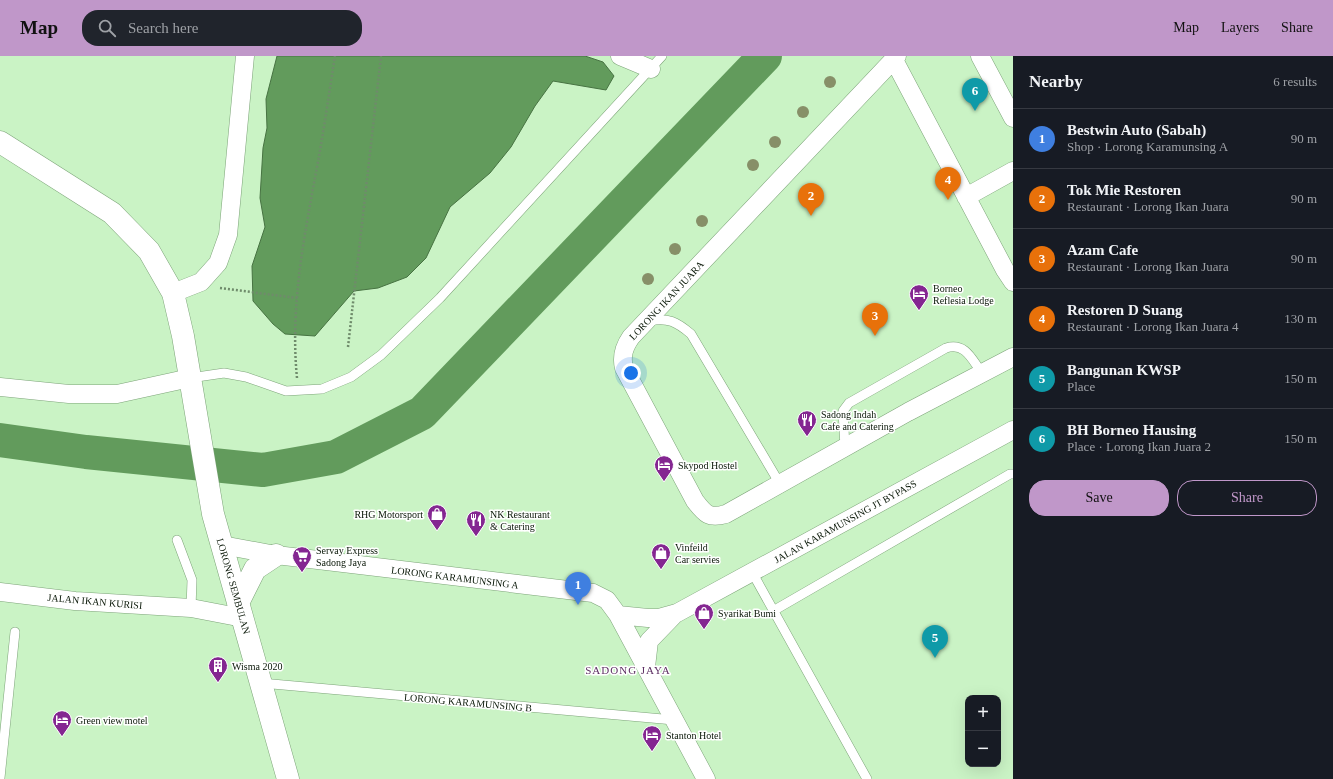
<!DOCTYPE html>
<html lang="en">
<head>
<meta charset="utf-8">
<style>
	body { margin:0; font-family:"Times New Roman",serif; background:#20242c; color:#f1f3f6 }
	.controls { position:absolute; right:12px; bottom:12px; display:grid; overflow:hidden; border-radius:8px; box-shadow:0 4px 16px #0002 }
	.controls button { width:36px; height:36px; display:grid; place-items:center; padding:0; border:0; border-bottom:1px solid #363941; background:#171b24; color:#f1f3f6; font:20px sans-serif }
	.you { position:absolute; left:631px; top:317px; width:14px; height:14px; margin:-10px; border:3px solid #fff; border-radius:50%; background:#1a73e8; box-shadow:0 0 0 6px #1a73e833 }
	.badge { display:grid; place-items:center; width:26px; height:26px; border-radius:50%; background:#c097c9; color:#fff; font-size:13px; font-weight:700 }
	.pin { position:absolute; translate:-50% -33px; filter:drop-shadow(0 1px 2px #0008) }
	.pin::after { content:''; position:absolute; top:21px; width:14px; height:12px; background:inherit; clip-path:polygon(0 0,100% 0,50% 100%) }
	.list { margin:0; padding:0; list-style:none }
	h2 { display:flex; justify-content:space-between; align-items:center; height:52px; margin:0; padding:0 16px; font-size:17px }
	h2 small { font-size:13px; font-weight:400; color:#9ea1a6 }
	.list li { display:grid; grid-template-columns:26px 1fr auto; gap:12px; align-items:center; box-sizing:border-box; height:60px; padding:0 16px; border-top:1px solid #363941 }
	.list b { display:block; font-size:15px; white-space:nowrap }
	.list p { margin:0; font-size:13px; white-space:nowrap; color:#9ea1a6 }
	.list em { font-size:13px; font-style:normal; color:#9ea1a6 }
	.actions { display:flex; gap:8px; padding:12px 16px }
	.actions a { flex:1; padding:9px 0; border:1px solid #c097c9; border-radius:16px; text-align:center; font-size:14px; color:#c097c9 }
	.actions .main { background:#c097c9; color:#111 }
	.icon { flex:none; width:22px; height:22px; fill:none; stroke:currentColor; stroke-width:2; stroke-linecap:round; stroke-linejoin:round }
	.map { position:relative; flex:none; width:1013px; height:723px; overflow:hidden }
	header { display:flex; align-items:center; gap:24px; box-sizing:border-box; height:56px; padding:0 20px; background:#c097c9; color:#111 }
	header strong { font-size:19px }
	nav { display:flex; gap:22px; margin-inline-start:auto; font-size:14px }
	.search { width:280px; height:36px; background:#20242c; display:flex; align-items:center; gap:10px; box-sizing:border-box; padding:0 14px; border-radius:16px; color:#9ea1a6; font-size:15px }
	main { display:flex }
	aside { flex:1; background:#171b24 }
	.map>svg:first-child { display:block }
</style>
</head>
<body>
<header>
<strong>Map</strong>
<div class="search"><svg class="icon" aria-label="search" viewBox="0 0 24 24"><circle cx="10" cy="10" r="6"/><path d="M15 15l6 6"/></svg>Search here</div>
<nav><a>Map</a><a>Layers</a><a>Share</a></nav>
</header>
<main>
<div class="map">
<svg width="1013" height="723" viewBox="0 0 1013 723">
	<rect width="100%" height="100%" fill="#caf3c5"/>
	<path fill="#629b5c" stroke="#477342" d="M277,0H585L603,6L614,20L606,34L553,25L535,50L511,91L490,117L450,151L426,202L407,221L378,232L354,235L315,280L285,278L273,268L253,245L252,210L265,171L260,142L263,92L267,72L266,43Z"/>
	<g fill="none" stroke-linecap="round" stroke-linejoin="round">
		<path stroke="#629b5c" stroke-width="34" d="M0,384L86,396L263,414L336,401L422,357L765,0"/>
		<defs>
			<path id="service" d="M649,265C668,261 677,266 691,278L780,428
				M190,322L224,317L246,321L286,335L322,333L351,321L381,299L440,242L662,0
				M845,391L843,355L849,347L946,292C966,286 972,304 982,317
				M177,484L192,524L191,552
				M752,516L867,723
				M773,555L1010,418H1013
				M261,627L674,664
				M0,722L15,576"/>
			<path id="minor" d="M620,0L651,13
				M897,0L631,281C624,291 621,300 624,312L695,445C705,458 709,463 726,458L908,356L1013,301
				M980,0L1013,62
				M894,4L1005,214L1013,226
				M966,141L1013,115
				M173,237L201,226L218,207L228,179L245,0
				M0,331L69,338H117L190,322
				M222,489L276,499L593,537L607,544L618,559L706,723
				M0,536L75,545L191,552L243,562
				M618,559L648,562H659L677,557L1013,374
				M646,611L649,585L676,557"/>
			<path id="tertiary" d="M0,86L112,157L149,195L173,237L183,280L213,458L288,723
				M238,547L255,513L276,499"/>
		</defs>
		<use href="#service" stroke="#7da479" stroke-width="10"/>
		<use href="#minor" stroke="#7da479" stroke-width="19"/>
		<use href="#tertiary" stroke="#7da479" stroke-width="23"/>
		<path stroke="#6f8b6b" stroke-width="2.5" stroke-dasharray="2 2" stroke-linecap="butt" d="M220,232L297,242
			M348,291L381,0
			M297,322C290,251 304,181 317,111C324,74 329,37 335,0"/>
		<use href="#service" stroke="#fff" stroke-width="9"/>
		<use href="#minor" stroke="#fff" stroke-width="18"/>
		<use href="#tertiary" stroke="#fff" stroke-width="22"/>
	</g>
	<g fill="#878f68">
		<circle cx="830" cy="26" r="6"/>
		<circle cx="803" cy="56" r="6"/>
		<circle cx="775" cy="86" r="6"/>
		<circle cx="753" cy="109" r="6"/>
		<circle cx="702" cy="165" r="6"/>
		<circle cx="675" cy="193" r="6"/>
		<circle cx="648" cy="223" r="6"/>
	</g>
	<defs>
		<symbol id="hotel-pin" viewBox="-11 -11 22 30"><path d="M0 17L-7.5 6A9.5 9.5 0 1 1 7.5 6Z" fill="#842691" stroke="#fff"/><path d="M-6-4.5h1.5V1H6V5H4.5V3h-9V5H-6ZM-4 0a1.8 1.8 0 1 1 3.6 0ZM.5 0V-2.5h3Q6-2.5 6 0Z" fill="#fff"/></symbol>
		<symbol id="restaurant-pin" viewBox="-11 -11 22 30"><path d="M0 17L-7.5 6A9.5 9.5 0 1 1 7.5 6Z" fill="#842691" stroke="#fff"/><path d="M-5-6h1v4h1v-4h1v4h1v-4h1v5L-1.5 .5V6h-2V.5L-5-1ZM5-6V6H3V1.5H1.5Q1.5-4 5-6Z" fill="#fff"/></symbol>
		<symbol id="shop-pin" viewBox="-11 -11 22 30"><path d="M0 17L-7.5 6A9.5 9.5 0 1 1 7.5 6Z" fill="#842691" stroke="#fff"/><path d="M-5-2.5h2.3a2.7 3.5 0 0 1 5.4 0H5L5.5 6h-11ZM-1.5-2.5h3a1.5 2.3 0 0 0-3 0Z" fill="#fff"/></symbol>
		<symbol id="supermarket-pin" viewBox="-11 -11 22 30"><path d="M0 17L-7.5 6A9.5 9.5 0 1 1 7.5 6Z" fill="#842691" stroke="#fff"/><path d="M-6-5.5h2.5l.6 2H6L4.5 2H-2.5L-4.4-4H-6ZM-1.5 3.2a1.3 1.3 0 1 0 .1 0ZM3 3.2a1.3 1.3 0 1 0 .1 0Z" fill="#fff"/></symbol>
		<symbol id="building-pin" viewBox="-11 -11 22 30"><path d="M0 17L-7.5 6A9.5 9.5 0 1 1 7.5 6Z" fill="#842691" stroke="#fff"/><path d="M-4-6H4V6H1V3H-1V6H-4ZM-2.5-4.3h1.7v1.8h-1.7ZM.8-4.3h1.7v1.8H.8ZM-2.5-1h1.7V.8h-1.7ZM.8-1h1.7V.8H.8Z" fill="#fff"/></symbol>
	</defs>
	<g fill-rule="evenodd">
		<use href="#hotel-pin" x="908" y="227" width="22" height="30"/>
		<use href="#restaurant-pin" x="796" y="353" width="22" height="30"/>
		<use href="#hotel-pin" x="653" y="398" width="22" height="30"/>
		<use href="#shop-pin" x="426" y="447" width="22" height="30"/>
		<use href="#restaurant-pin" x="465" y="453" width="22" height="30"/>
		<use href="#shop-pin" x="650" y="486" width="22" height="30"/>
		<use href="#supermarket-pin" x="291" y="489" width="22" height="30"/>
		<use href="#shop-pin" x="693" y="546" width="22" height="30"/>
		<use href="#building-pin" x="207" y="599" width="22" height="30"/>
		<use href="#hotel-pin" x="51" y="653" width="22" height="30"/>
		<use href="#hotel-pin" x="641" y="668" width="22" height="30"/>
	</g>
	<g text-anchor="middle" stroke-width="3" stroke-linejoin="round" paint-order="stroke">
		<g font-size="10" fill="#091707" stroke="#fff" text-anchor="start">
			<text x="933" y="236">Borneo<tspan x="933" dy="12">Reflesia Lodge</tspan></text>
			<text x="821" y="362">Sadong Indah<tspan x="821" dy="12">Cafe and Catering</tspan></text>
			<text x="678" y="413">Skypod Hostel</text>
			<text x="423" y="462" text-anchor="end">RHG Motorsport</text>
			<text x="490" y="462">NK Restaurant<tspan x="490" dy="12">&amp; Catering</tspan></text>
			<text x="675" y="495">Vinfeild<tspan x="675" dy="12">Car servies</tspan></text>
			<text x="316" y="498">Servay Express<tspan x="316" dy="12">Sadong Jaya</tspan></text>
			<text x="718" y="561">Syarikat Bumi</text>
			<text x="232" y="614">Wisma 2020</text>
			<text x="76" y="668">Green view motel</text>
			<text x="666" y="683">Stanton Hotel</text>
		</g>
		<g font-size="10" fill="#091707" stroke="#fff">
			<text transform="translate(666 244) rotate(-47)" y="4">LORONG IKAN JUARA</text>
			<text transform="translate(845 465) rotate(-29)" y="4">JALAN KARAMUNSING JT BYPASS</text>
			<text transform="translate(455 521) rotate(7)" y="4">LORONG KARAMUNSING A</text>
			<text transform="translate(234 530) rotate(74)" y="4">LORONG SEMBULAN</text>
			<text transform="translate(95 545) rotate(5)" y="4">JALAN IKAN KURISI</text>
			<text transform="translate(468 646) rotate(5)" y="4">LORONG KARAMUNSING B</text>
		</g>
		<g font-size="11" letter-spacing="1" fill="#5d2f63" stroke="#fff">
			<text x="628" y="618">SADONG JAYA</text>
		</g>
	</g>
</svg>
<div class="controls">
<button>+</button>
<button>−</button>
</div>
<div class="you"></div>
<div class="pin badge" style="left:578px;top:549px;background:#3f7fe0">1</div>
<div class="pin badge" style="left:811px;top:160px;background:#e8710a">2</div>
<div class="pin badge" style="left:875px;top:280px;background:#e8710a">3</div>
<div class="pin badge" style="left:948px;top:144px;background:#e8710a">4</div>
<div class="pin badge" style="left:935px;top:602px;background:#0f9aa8">5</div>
<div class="pin badge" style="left:975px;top:55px;background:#0f9aa8">6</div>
</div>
<aside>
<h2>Nearby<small>6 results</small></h2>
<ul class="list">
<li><span class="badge" style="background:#3f7fe0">1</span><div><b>Bestwin Auto (Sabah)</b><p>Shop · Lorong Karamunsing A</p></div><em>90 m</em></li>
<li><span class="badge" style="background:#e8710a">2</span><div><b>Tok Mie Restoren</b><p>Restaurant · Lorong Ikan Juara</p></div><em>90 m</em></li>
<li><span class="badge" style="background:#e8710a">3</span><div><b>Azam Cafe</b><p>Restaurant · Lorong Ikan Juara</p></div><em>90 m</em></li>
<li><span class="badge" style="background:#e8710a">4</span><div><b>Restoren D Suang</b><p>Restaurant · Lorong Ikan Juara 4</p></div><em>130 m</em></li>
<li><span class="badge" style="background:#0f9aa8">5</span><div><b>Bangunan KWSP</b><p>Place</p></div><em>150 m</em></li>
<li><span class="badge" style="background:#0f9aa8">6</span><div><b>BH Borneo Hausing</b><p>Place · Lorong Ikan Juara 2</p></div><em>150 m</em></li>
</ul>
<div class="actions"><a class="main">Save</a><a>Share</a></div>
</aside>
</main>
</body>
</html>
